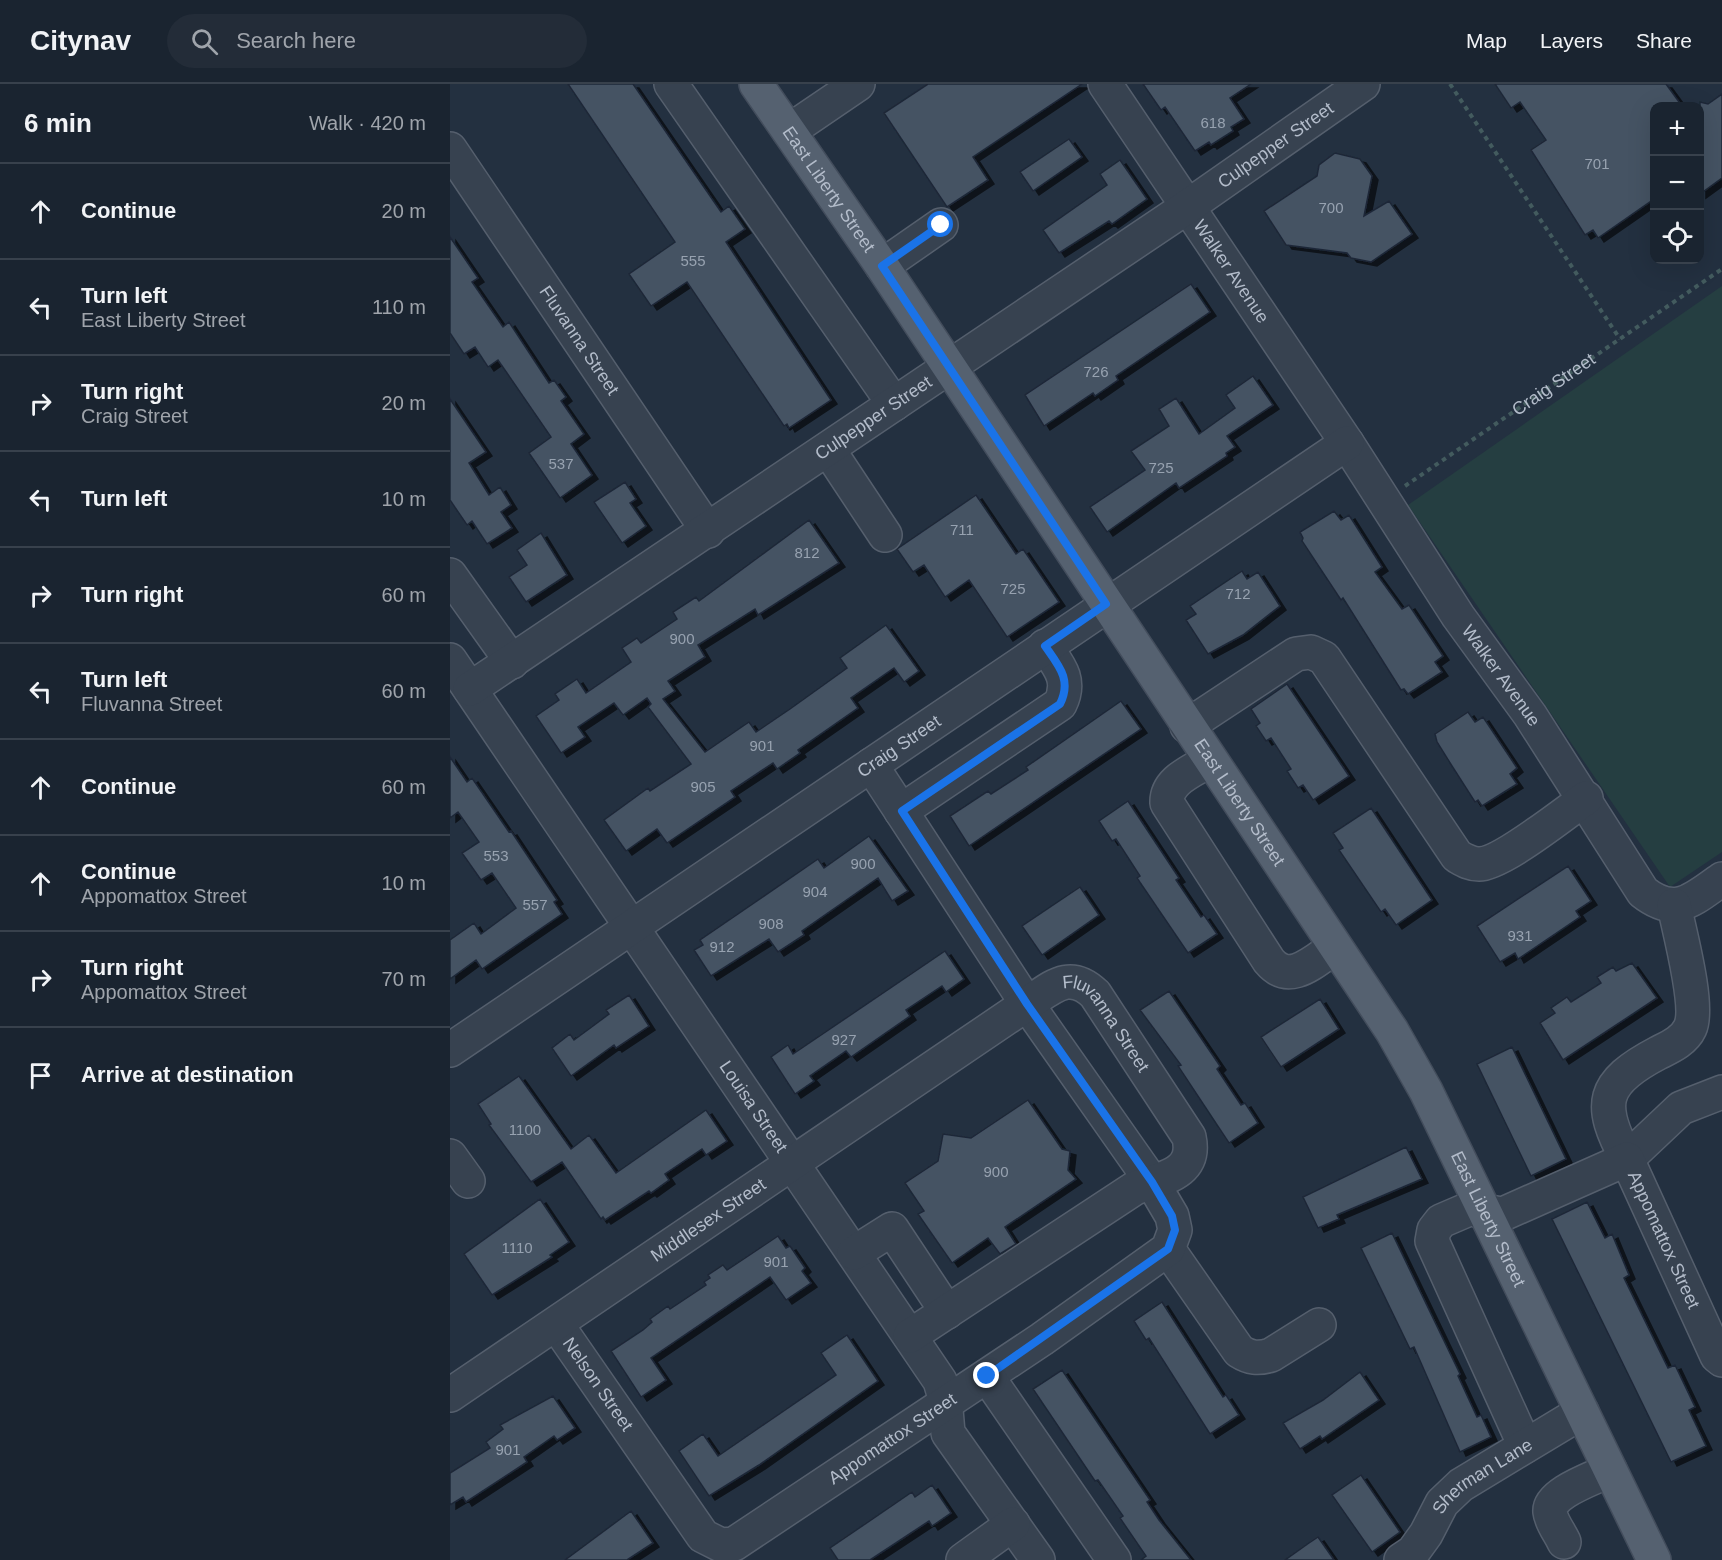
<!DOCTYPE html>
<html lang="en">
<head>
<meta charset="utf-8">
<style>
	body { margin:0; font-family:Helvetica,sans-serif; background:#232c38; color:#f1f3f6 }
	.controls { position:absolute; right:18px; top:18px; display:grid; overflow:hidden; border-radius:12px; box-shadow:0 6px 24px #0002 }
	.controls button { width:54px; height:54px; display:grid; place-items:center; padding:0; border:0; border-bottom:2px solid #38414c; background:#1a2430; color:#f1f3f6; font:30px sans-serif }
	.stop { position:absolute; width:18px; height:18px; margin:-14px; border:4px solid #1a73e8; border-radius:50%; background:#fff }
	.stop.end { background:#1a73e8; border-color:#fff; box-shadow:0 2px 6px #0008 }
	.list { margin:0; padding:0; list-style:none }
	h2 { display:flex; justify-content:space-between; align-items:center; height:78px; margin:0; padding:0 24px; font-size:26px }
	h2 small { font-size:20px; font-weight:400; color:#9fa4ab }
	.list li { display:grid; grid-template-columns:39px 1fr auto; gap:18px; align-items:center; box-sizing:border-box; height:96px; padding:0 24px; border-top:2px solid #38414c }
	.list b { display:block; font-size:22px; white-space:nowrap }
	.list p { margin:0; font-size:20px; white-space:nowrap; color:#9fa4ab }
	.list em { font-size:20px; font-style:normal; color:#9fa4ab }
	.icon { flex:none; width:33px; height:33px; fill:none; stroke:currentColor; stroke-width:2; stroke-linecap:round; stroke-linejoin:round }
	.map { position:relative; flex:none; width:1272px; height:1476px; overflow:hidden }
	header { display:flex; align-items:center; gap:36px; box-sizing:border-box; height:84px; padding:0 30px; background:#1a2430; border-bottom:2px solid #38414c }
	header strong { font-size:28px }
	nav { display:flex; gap:33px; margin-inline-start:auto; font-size:21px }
	.search { width:420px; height:54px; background:#232c38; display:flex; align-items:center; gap:15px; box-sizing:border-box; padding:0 21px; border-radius:33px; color:#9fa4ab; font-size:22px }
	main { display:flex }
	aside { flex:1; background:#1a2430 }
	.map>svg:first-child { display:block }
</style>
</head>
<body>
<header>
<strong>Citynav</strong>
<div class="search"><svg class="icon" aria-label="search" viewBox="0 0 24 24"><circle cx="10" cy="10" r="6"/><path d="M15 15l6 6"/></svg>Search here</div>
<nav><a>Map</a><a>Layers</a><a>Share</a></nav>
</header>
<main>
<aside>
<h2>6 min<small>Walk · 420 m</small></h2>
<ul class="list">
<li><svg class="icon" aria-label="ahead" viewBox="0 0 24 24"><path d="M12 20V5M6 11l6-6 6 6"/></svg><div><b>Continue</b></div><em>20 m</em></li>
<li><svg class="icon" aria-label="left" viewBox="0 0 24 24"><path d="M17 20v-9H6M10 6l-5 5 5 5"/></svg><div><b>Turn left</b><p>East Liberty Street</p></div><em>110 m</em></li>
<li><svg class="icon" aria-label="right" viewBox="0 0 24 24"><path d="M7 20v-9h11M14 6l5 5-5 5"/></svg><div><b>Turn right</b><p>Craig Street</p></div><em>20 m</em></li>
<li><svg class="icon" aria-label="left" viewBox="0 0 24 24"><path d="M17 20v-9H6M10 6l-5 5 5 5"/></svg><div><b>Turn left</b></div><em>10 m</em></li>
<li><svg class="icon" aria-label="right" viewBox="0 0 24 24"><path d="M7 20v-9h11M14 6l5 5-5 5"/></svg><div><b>Turn right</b></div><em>60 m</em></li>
<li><svg class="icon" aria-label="left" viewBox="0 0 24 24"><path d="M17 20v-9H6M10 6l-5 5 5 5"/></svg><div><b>Turn left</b><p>Fluvanna Street</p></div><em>60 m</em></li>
<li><svg class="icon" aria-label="ahead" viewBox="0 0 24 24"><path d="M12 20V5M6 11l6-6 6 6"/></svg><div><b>Continue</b></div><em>60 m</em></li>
<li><svg class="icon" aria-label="ahead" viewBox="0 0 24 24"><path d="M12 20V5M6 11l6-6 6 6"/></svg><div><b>Continue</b><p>Appomattox Street</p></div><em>10 m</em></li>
<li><svg class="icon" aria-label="right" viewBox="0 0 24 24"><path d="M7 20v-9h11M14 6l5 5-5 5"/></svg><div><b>Turn right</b><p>Appomattox Street</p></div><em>70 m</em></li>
<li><svg class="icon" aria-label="arrive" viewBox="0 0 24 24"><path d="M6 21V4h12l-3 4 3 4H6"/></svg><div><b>Arrive at destination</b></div></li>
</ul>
</aside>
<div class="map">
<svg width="1272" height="1476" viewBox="0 0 1272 1476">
	<defs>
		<filter id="shadow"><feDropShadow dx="6" dy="4" stdDeviation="0" flood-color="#0009"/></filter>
	</defs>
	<rect width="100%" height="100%" fill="#233040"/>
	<path fill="#253e41" d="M1272,202V768L1220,803L958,421Z"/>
	<path fill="#445264" stroke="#1e2837" stroke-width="1.5" filter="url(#shadow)" d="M118,0H183L271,128L279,122L295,145L276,158L381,316L339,344L337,340L334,342L237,198L201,222L179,190L225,158Z
		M478,0H632L523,73L538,96L497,123L434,29Z
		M693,0H801L780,14L794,35L781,43L783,47L761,61L759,58L745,67L715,23L711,26Z
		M1045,0H1216L1232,22H1204V115L1148,154L1143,146L1135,151L1081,66L1096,56L1070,18L1061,24Z
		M1272,10V94L1250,110V18L1258,20Z
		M619,55L632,73L583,107L570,88Z
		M885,69L910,75L922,92L914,132L939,117L962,150L921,178L901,174L897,169L836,161L814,127L867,92L869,81Z
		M670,76L697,115L662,140L659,137L609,169L593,146L657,101L650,90Z
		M0,153L28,194L22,198L53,243L59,238L99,299L104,296L116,313L111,317L134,350L121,360L142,391L110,414L79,369L101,353L48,276L38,283L25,263L14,270L0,249Z
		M741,200L760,228L666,292L668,296L645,312L643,309L594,342L575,311Z
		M803,292L823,321L777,352L785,363L776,369L777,372L729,404L726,399L657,448L640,423L695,386L681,367L719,342L709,325L726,314L749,350L785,324L776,311Z
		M0,315L36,368L19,379L39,411L50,403L61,421L51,428L62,444L37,460L22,437L17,441L0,416Z
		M175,398L186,415L180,419L196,442L172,459L144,418Z
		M526,411L566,470L573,465L609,518L557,553L519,496L495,513L474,481L463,488L447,465Z
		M884,427L891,436L899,431L932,483L925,488L952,525L959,521L993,572L985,578L992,588L958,610L954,605L951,606L893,514L891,516L852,457L853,454L850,448Z
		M359,436L389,479L308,531L305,525L248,561L255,573L218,597L225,607L213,615L255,668L299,638L306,648L340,625L397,584L390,574L436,541L469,587L454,598L444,584L401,614L408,624L348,666L350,669L327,685L323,679L281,707L285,713L217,759L207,745L176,767L154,736L198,704L200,707L241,680L198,623L201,620L197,614L173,631L164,619L128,643L135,653L111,669L86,632L109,616L105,610L127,595L136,609L181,578L172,564L187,554L191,559L227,535L223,528L246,513L249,517Z
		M91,449L117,491L76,518L59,493L77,481L67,466Z
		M792,487L797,495L808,488L830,522L793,551L758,570L736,536L746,530L740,522Z
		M837,600L899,692L863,716L853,701L848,704L837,687L841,685L821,654L816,657L806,642L810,639L801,625Z
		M671,617L691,645L519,762L500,732L538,707L541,710L578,686L576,683Z
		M1018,628L1025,638L1033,633L1067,684L1060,690L1067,700L1032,722L1028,716L1025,718L1002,682L987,658L985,650Z
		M0,673L17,698L22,694L59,748L61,747L107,816L104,818L112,830L32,885L26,876L0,895V856L24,839L31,850L66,824L42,789L31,796L12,769L29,758L8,728L0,734Z
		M678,717L729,794L726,796L751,833L754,831L767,850L738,869L687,794L690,792L666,755L662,757L649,737Z
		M921,724L982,816L946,841L935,825L931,828L889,766L893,764L883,749Z
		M419,752L458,807L442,817L428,794L352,847L354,851L328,868L319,855L261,892L244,866L253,861L250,856L368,775L374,784Z
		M1118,782L1141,817L1126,827L1130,833L1068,875L1065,869L1050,878L1027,842Z
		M630,803L649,831L592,871L572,842Z
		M495,867L514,895L496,908L492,902L456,926L460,932L401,973L396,967L360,992L364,997L345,1010L321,973L338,961L343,970Z
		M1182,879L1207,914L1113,976L1090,939L1105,929L1101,924L1117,913L1121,918L1151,899L1147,893L1163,883L1166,887Z
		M719,907L770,982L767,985L791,1021L795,1019L808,1039L779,1059L728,982L731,981L690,926Z
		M179,911L199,942L166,964L164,961L121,992L102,964L120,950L124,956L159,930L156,926Z
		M870,915L889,945L831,983L811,953Z
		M1062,963L1116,1075L1081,1092L1027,980Z
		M69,992L121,1065L139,1051L166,1089L256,1026L277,1057L256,1071L252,1065L215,1090L219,1096L201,1109L199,1107L155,1136L153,1133L151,1135L112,1078L81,1098L39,1041L41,1040L28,1020Z
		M578,1016L612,1065L620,1067L618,1086L626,1095L555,1143L566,1160L550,1170L538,1154L502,1179L468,1130L474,1127L455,1099L488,1077L493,1050L521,1054Z
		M956,1063L972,1095L887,1131L889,1135L868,1144L853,1113Z
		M90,1115L119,1158L100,1171L102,1173L42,1211L14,1170Z
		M1137,1118L1155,1154L1162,1150L1179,1191L1174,1194L1218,1284L1225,1281L1245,1323L1239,1326L1256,1362L1221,1378L1102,1135Z
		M942,1149L1010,1290L1008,1292L1027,1333L1031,1331L1041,1353L1010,1368L964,1263L960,1265L911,1164Z
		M328,1152L336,1164L340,1162L355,1184L352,1187L361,1199L336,1216L320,1193L201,1274L216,1296L191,1313L161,1267L193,1246L202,1238L200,1235L218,1222L220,1225L256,1201L254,1198L260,1194L258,1191L273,1181L277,1186Z
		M712,1218L773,1313L776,1311L789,1331L760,1350L699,1254L696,1256L684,1237Z
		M397,1251L428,1297L309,1381L259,1412L229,1367L253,1350L268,1372L386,1291L371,1269Z
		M612,1286L700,1416L697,1418L709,1436L741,1476H691L696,1472L670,1434L673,1432L648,1396L645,1397L583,1305Z
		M910,1288L929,1316L872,1355L870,1352L850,1365L833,1339L873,1316Z
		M103,1312L125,1344L107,1356L104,1352L74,1373L77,1378L16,1418L13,1413L0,1421V1389L40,1364L36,1358L53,1345L50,1341Z
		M911,1391L950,1448L922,1468L882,1411Z
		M482,1401L501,1429L482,1442L479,1437L420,1476H388L380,1464L462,1408L465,1413Z
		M181,1427L203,1459L177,1476H115Z
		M868,1453L884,1476H835L859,1459Z"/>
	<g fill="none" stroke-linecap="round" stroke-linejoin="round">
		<defs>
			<g id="minor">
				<path d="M221,0L444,320"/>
				<path id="s2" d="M655,0L897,359L1008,532L1080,631L1193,808C1226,834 1243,815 1272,795"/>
				<path d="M339,47L408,0"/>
				<path id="s3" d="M0,65L258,447"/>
				<path d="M432,182L491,141"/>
				<path d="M378,365L435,451"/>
				<path d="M0,491L62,578"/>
				<path id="s4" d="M0,576L490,1297L495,1314L498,1349L588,1476"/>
				<path id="s5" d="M20,605L737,123L913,0"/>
				<path d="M737,642L846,570L861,568L874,574L1007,772C1014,776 1020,780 1029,780C1051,780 1115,729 1136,714"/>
				<path d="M760,676C743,687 716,696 717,719L819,877C840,902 864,877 885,863"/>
				<path d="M451,727L610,620C622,596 609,582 595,562"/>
				<path d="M1224,821C1229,846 1250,923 1240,944C1234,957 1220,963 1208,969C1151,999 1147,1020 1177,1075L1231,1024L1272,1008"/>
				<path id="s6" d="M0,966L897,359"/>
				<path d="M0,1072L18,1097"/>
				<path d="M718,1165L789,1267C800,1274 808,1275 821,1271L869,1241"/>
				<path d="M404,1169L442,1145L497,1228"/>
				<path id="s7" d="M107,1241L253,1452L271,1461L284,1460L592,1255L718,1165L725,1146L722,1132L702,1098L577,920L421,681"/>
				<path d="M537,1292L664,1476"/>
				<path id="s8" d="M0,1311L577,920C602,904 619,885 645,910L739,1053C747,1090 713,1094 685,1104L460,1252"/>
				<path id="s9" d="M1075,1362L982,1157L984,1146L991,1137L1019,1125L1053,1130L1177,1075L1267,1272L1272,1276"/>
				<path d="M1114,1458C1110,1449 1101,1438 1100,1428C1098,1409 1145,1394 1160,1386"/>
				<path d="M513,1476L563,1440"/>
				<path id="s10" d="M951,1476L963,1468L976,1450L992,1419L1011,1401L1132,1328"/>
			</g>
			<g id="major">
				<path id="s11" d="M306,0L432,182L942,947L976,1007L1204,1476"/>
			</g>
		</defs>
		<use href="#minor" stroke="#555f6d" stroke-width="36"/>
		<use href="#major" stroke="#434d5c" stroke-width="36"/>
		<g stroke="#435b5e" stroke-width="4" stroke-dasharray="4.5 4.5" stroke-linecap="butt">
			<path d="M1000,0L1170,255"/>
			<path id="s1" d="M955,402L1272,185"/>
		</g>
		<use href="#minor" stroke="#374250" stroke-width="33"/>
		<use href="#major" stroke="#556170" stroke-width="33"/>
	</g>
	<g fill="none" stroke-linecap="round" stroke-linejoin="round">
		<path stroke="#1a73e8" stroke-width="8" d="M491,141L432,182L656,520L595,562C609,582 622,596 610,620L452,727L577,920L702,1098L722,1132L725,1146L718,1165L537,1292"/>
	</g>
	<g text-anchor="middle" stroke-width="5" stroke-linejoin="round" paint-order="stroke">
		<g font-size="15" fill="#97a2b0">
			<text x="763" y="44">618</text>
			<text x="1147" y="85">701</text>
			<text x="881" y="129">700</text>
			<text x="243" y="182">555</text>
			<text x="646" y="293">726</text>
			<text x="111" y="385">537</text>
			<text x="711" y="389">725</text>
			<text x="512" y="451">711</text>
			<text x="357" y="474">812</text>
			<text x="563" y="510">725</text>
			<text x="788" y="515">712</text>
			<text x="232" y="560">900</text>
			<text x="312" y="667">901</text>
			<text x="253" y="708">905</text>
			<text x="46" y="777">553</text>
			<text x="413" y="785">900</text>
			<text x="365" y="813">904</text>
			<text x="85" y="826">557</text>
			<text x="321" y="845">908</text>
			<text x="1070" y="857">931</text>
			<text x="272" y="868">912</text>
			<text x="394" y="961">927</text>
			<text x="75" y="1051">1100</text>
			<text x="546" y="1093">900</text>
			<text x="67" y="1169">1110</text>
			<text x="326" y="1183">901</text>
			<text x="58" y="1371">901</text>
		</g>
		<g font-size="18" fill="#b3bcca" stroke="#1c2635">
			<text dy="6" stroke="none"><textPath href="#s5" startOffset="972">Culpepper Street</textPath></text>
			<text dy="6" stroke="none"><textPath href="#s11" startOffset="128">East Liberty Street</textPath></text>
			<text dy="6" stroke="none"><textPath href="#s2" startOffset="226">Walker Avenue</textPath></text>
			<text dy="6" stroke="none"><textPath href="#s3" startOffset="231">Fluvanna Street</textPath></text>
			<text dy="6" stroke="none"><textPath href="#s1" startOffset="180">Craig Street</textPath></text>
			<text dy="6" stroke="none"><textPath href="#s5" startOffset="486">Culpepper Street</textPath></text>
			<text dy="6" stroke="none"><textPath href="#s2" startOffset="712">Walker Avenue</textPath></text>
			<text dy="6" stroke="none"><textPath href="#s6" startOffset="542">Craig Street</textPath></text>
			<text dy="6" stroke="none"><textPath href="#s11" startOffset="866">East Liberty Street</textPath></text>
			<text dy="6" stroke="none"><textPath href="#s8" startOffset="802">Fluvanna Street</textPath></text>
			<text dy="6" stroke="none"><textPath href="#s4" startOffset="540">Louisa Street</textPath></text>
			<text dy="6" stroke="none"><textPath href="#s8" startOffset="312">Middlesex Street</textPath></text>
			<text dy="6" stroke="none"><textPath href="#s11" startOffset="1352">East Liberty Street</textPath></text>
			<text dy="6" stroke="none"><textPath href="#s9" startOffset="537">Appomattox Street</textPath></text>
			<text dy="6" stroke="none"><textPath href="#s7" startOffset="72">Nelson Street</textPath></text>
			<text dy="6" stroke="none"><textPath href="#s7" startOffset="480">Appomattox Street</textPath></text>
			<text dy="6" stroke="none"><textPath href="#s10" startOffset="120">Sherman Lane</textPath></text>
		</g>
	</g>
</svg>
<div class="controls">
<button>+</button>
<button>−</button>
<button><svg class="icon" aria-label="locate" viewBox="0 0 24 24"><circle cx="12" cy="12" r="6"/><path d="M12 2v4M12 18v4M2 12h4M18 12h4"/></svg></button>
</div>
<div class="stop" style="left:491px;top:141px"></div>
<div class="stop end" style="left:537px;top:1292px"></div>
</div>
</main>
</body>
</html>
